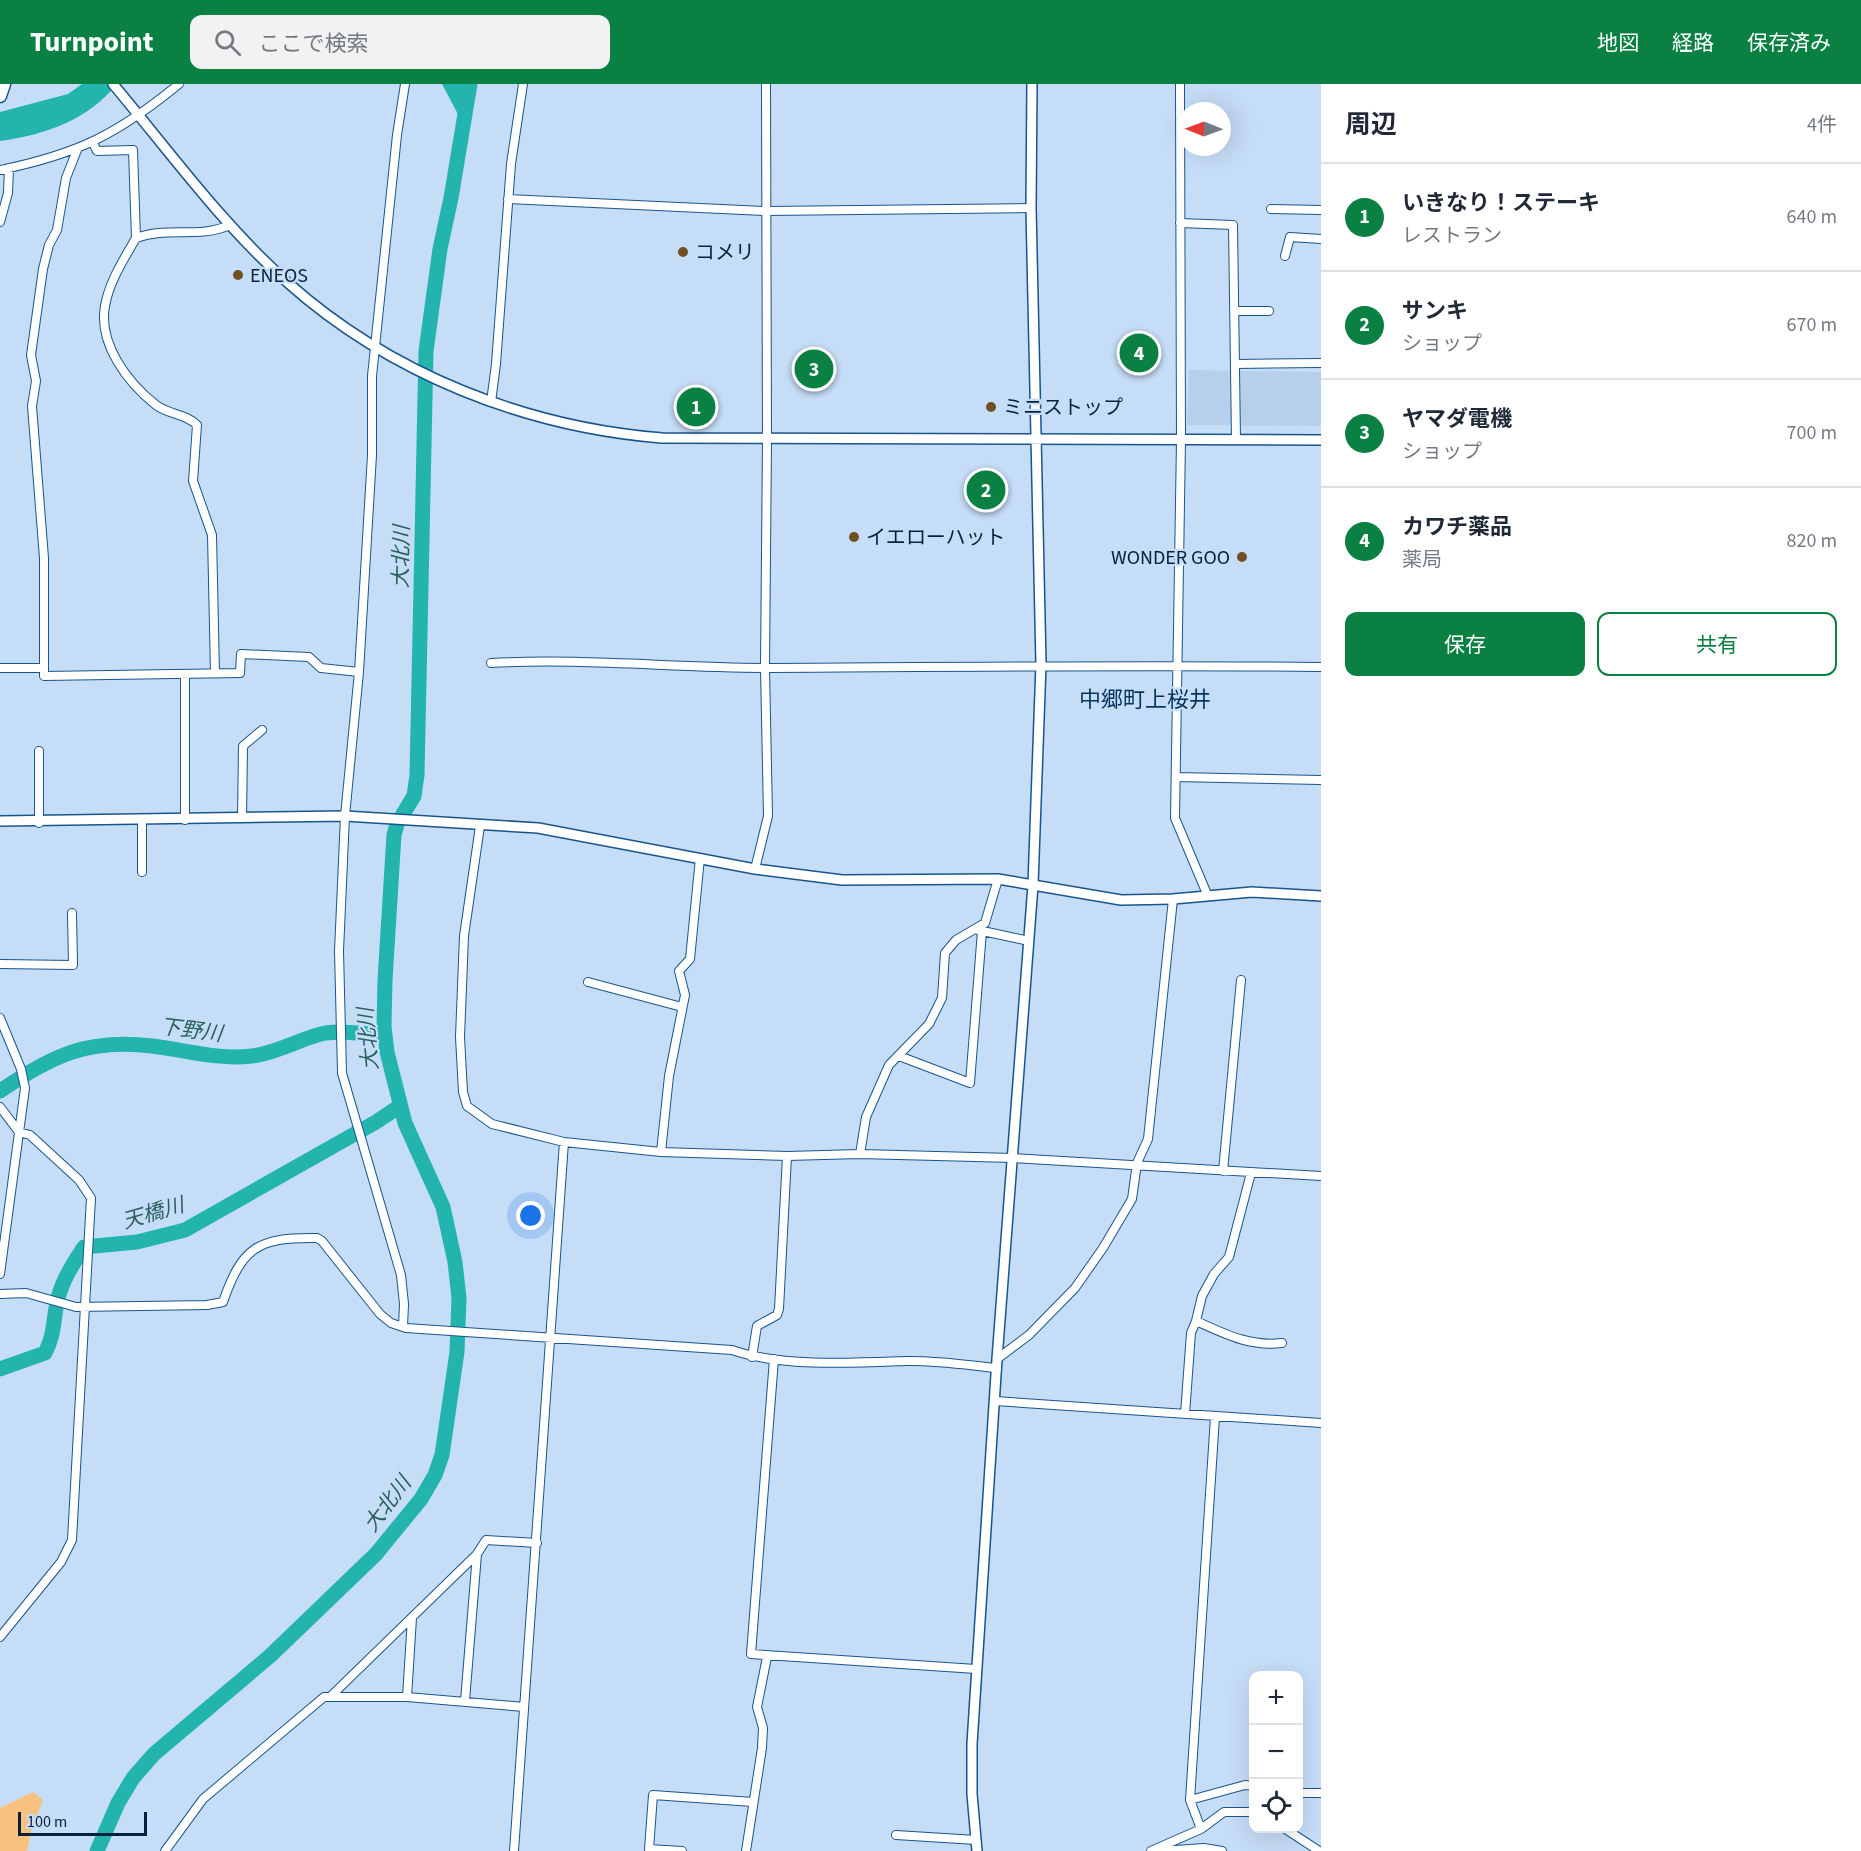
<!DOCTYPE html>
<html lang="ja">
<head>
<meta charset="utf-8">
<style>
	body { margin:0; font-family:"Source Sans 3","Noto Sans JP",sans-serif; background:#f2f2f3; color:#1f2937 }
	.controls { position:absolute; right:18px; bottom:18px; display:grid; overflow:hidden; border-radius:12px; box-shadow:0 6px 24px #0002 }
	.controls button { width:54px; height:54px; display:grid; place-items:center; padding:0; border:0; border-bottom:2px solid #e0e1e3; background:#fff; color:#1f2937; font:30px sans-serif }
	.compass { position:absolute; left:1177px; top:18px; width:54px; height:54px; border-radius:50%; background:#fff; box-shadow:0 6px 24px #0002; rotate:271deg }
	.scale { position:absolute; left:18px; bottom:15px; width:129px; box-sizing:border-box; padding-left:6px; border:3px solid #082038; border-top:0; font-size:16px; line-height:21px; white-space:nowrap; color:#082038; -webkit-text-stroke:4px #c6ddf7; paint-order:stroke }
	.you { position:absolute; left:531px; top:1132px; width:21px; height:21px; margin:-15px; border:4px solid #fff; border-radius:50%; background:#1a73e8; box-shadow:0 0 0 9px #1a73e833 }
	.badge { display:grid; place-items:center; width:39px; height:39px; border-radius:50%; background:#0b8043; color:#fff; font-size:20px; font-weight:700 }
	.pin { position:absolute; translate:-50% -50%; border:3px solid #fff; box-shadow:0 2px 6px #0006 }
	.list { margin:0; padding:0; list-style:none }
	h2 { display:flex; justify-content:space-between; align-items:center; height:78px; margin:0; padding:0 24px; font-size:26px }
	h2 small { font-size:20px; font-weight:400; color:#747a83 }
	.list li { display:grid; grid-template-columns:39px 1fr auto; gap:18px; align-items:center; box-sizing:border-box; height:108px; padding:0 24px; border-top:2px solid #e0e1e3 }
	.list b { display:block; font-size:22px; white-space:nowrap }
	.list p { margin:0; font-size:20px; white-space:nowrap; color:#747a83 }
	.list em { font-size:20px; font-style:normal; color:#747a83 }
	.actions { display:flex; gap:12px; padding:18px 24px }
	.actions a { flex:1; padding:14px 0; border:2px solid #0b8043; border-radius:12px; text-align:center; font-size:21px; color:#0b8043 }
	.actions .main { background:#0b8043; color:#fff }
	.icon { flex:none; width:33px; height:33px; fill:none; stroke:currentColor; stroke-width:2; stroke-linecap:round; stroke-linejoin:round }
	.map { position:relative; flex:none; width:1321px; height:1767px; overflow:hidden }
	header { display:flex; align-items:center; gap:36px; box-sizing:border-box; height:84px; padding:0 30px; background:#0b8043; color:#fff }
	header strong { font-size:28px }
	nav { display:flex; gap:33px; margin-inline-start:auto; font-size:21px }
	.search { width:420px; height:54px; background:#f2f2f3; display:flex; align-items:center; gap:15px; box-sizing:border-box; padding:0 21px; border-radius:12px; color:#747a83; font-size:22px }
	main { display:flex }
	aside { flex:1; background:#fff }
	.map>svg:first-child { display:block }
</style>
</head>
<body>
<header>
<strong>Turnpoint</strong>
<div class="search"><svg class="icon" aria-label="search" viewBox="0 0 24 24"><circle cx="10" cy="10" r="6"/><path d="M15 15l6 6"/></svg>ここで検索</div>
<nav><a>地図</a><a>経路</a><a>保存済み</a></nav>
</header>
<main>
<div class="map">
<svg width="1321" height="1767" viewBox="0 0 1321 1767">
	<rect width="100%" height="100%" fill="#c6ddf7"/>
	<path fill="#b6d0ec" d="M1189,286L1321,288V342L1187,341Z"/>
	<path fill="#f9c17f" d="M33,1708L43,1716L31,1747L27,1767H0V1724Z"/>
	<path fill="#23b4ae" d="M82,0H117C88,36 45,51 0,57V28L68,10Z
		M442,0H475L461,36Z"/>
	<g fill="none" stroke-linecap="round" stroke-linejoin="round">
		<path stroke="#23b4ae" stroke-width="15" d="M0,1007C53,972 86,954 152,962C185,966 218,976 252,972C276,969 298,956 321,950C339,945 366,951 385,951
			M0,1285L45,1269C55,1251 53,1234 58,1214C63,1195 73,1180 84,1163L137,1158L185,1146L376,1038L400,1022
			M97,1767L118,1719L133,1694L154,1670L270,1572L376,1470L421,1415L435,1391L442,1371L457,1268L459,1214L455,1178L443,1123L405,1039L387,968L384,943L385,896L394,751L397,740L414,712L417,691L426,267L440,165L451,114L470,0"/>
		<defs>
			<path id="minor" d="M1180,0L1181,356L1175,734L1207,810
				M93,59L97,67L133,66L136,154
				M77,66L66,94L57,146L49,161L43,185L31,271L36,297L32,322L44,474V592L240,589L241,570L309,573L321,584L359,588
				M0,86C78,70 118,50 179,0
				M508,115L766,127L1031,124
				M1271,125L1321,126
				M0,138L8,109L9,84
				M1180,139L1233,141L1236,356
				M1285,172L1290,153L1321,155
				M1234,227H1269
				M1235,280L1321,279
				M491,318L496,280L511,80L523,0
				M491,579C583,574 675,584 768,584C952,583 1136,581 1321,583
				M0,584H44
				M215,589L212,451L193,397L197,341C185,329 169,331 156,321C128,299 98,260 105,222C109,198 124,175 136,154C168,142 198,155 230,141
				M185,590V736
				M1176,693L1321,696
				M242,734L243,662L262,646
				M39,739V667
				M480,742L464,852L460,953L463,1008L467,1022L492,1040L564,1058L661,1068L787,1072L860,1070L1013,1074L1321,1092
				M755,785L768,732L765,584L767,356L766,0
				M142,788V736
				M978,846L1029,857
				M0,880L73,881L72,829
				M588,898L682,923
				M0,934L21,985L25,1004L0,1190
				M899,972L970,999L982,847
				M0,1023L19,1048L30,1051L79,1096L91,1114L72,1456L61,1478L0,1553
				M661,1068L669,992L685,911L679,887L690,875L700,774
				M860,1070L866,1033L889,981L929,940L942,914L945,869L956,856L985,839L998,795
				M1223,1087L1241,896
				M0,1210L26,1209L76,1223L207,1221L223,1218C242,1163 258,1153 317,1154L322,1157L380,1230L391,1239L406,1244L732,1266C780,1283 854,1279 905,1277C935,1276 967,1281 997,1284
				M1196,1237L1202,1212L1214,1190L1229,1173L1251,1089
				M403,1243L404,1220L401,1191L342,989L339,867L345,732L359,588L372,371V292L397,51L405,0
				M752,1273L757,1242L777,1231L779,1225L787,1072
				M774,1275L751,1570L976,1585
				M997,1275L1029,1251L1075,1204L1103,1164L1132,1115L1137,1079L1148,1055L1173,815
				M995,1317L1321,1339
				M1185,1330L1191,1249L1196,1237C1225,1250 1250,1263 1282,1259
				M331,1612L477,1470L486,1456L537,1459
				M407,1613L412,1534
				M465,1617L477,1470
				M1298,1709H1321
				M1190,1716L1245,1701L1254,1702
				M1284,1744L1319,1767
				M1201,1745L1190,1716L1215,1333
				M896,1751L976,1756
				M165,1767L203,1715L324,1613H407L524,1623
				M514,1767L564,1058
				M682,1767L649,1765L653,1711L753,1718
				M746,1767L762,1664L763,1644L757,1623L767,1573
				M1151,1767L1201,1745L1224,1728H1254
				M1162,1767L1204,1764L1222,1767"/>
			<path id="tertiary" d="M113,0C169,67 221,139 287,198C390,290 525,343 662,354L1321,356
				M0,737L345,732L538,744L755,785L842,796L998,795L1121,816L1173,815L1252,808L1321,812
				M977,1767L972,1710V1660L997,1275L1033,801L1041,580L1031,124L1032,0"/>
			<path id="primary" d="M0,12L4,0"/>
		</defs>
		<use href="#minor" stroke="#19558d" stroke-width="10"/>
		<use href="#tertiary" stroke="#19558d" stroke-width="12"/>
		<use href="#primary" stroke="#19558d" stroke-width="15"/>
		<use href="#minor" stroke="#fff" stroke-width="8"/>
		<use href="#tertiary" stroke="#fff" stroke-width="9"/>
		<use href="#primary" stroke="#fff" stroke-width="12"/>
	</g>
	<g fill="#704f26" stroke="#c6ddf7" stroke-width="2">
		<circle cx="683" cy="168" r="6"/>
		<circle cx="238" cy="191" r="6"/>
		<circle cx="991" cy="323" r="6"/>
		<circle cx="854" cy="453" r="6"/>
		<circle cx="1242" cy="473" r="6"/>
	</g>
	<g text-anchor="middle" stroke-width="4.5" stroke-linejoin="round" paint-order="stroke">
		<g font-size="20" fill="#082038" stroke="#c6ddf7" text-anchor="start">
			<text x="695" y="175">コメリ</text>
			<text x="250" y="198">ENEOS</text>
			<text x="1003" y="330">ミニストップ</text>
			<text x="866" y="460">イエローハット</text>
			<text x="1230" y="480" text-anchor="end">WONDER GOO</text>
		</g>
		<g font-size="21" font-style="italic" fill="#2a605d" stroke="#c6ddf7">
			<text transform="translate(401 473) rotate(-89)" y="7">大北川</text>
			<text transform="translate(191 946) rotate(7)" y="7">下野川</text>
			<text transform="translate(368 955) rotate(-95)" y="7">大北川</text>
			<text transform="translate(153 1129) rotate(-16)" y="7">天橋川</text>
			<text transform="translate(387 1420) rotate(-53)" y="7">大北川</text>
		</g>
		<g font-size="22" fill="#05345e" stroke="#c6ddf7">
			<text x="1145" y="623">中郷町上桜井</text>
		</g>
	</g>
</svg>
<div class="controls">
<button>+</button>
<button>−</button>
<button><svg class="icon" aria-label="locate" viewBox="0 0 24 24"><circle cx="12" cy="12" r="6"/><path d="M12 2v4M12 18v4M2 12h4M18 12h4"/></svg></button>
</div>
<svg class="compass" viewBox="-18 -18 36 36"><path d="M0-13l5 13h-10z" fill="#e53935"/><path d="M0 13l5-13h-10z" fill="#747a83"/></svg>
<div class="scale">100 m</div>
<div class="you"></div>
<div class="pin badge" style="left:696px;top:323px">1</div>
<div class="pin badge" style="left:986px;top:406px">2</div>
<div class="pin badge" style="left:814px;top:285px">3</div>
<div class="pin badge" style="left:1139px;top:269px">4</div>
</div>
<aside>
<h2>周辺<small>4件</small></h2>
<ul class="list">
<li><span class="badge">1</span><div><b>いきなり！ステーキ</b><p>レストラン</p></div><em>640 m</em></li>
<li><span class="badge">2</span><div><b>サンキ</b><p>ショップ</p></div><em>670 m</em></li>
<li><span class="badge">3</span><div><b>ヤマダ電機</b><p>ショップ</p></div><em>700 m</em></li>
<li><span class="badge">4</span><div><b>カワチ薬品</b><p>薬局</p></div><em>820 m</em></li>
</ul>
<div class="actions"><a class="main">保存</a><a>共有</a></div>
</aside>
</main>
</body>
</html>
